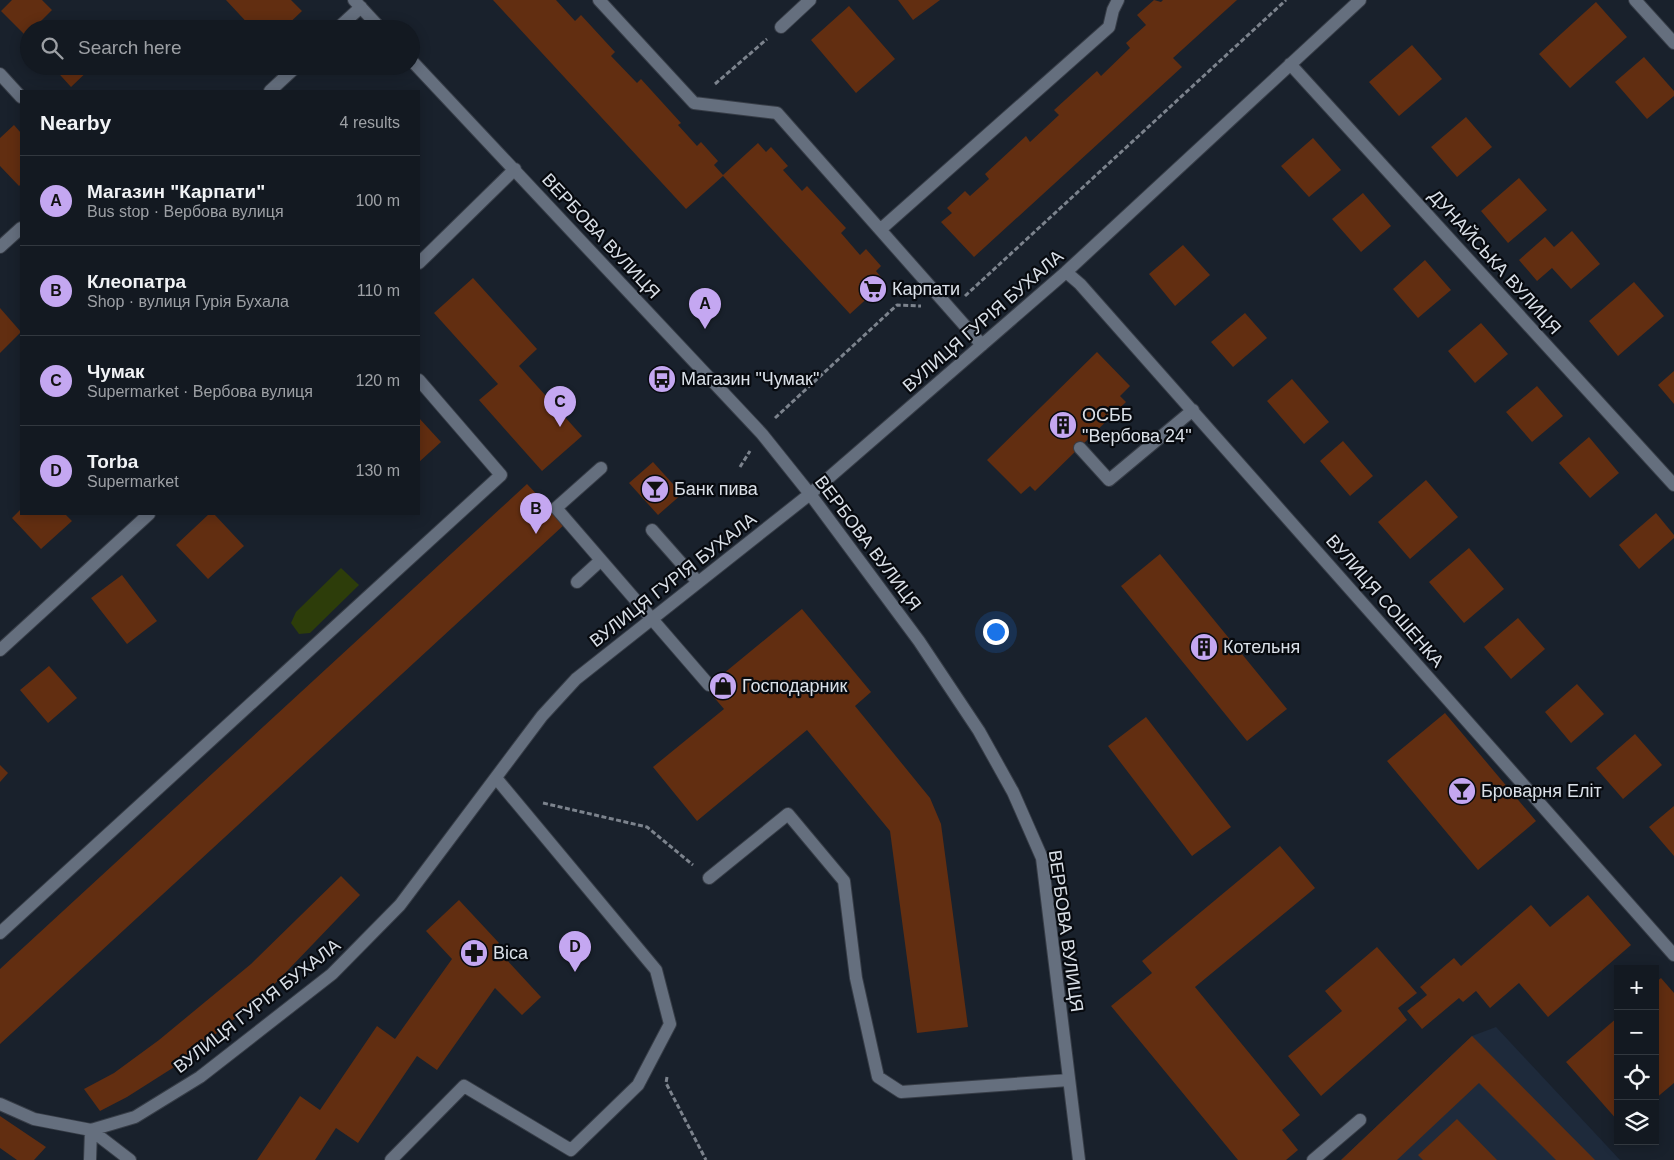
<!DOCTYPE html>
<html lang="en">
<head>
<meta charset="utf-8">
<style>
	body { margin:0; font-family:Helvetica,sans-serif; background:#20262e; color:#f1f3f6 }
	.controls { position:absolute; right:15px; bottom:15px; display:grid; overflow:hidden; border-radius:0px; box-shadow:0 2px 12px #0003 }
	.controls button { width:45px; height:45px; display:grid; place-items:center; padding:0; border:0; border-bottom:1px solid #32383f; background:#131921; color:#f1f3f6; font:25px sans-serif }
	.you { position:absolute; left:995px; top:631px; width:18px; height:18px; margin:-12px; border:4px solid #fff; border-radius:50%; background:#1a73e8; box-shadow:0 0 0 8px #1a73e833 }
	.badge { display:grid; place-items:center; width:32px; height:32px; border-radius:50%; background:#c4a7f1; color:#111; font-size:16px; font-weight:700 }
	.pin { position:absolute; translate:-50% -41px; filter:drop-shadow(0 1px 2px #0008) }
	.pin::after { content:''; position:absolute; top:26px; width:18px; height:15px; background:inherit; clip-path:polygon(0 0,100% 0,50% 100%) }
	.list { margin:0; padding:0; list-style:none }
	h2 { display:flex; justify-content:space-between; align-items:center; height:65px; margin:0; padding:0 20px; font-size:21px }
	h2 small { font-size:16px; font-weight:400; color:#9da0a5 }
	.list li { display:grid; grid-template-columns:32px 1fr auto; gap:15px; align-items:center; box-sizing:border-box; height:90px; padding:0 20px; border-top:1px solid #32383f }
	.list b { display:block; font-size:19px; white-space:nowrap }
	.list p { margin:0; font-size:16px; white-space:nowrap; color:#9da0a5 }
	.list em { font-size:16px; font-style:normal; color:#9da0a5 }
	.icon { flex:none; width:28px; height:28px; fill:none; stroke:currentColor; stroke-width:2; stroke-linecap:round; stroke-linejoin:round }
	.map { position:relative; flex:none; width:1674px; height:1160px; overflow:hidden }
	.search { position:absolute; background:#131921; box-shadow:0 2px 12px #0003; left:20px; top:20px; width:400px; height:55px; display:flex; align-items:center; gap:12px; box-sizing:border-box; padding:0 18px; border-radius:28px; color:#9da0a5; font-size:19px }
	.panel { position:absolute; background:#131921; box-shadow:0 2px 12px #0003; left:20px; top:90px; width:400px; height:425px; border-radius:0px }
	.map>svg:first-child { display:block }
</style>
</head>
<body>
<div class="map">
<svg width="1674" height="1160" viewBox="0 0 1674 1160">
	<rect width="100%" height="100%" fill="#19212c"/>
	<path fill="#1e2a3b" d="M1496,1027L1620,1160H1341L1472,1036Z"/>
	<path fill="#2d3d0a" d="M341,568L359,585L310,633L299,634L291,623L296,612Z"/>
	<path fill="#622e11" d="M12,0H42L52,10L33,29H29L26,36L1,11Z
		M226,0H291L302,11L283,29H253Z
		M493,0H556L575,21L581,15L615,52L611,56L637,83L641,79L681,123L678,125L697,146L701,142L718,161L714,165L723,175L758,143L766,152L771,147L788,166L783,170L802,191L807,186L846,228L841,233L860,255L866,249L881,266L876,271L885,282L850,314L723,176L686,209Z
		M898,0H940L913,20Z
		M1154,0L1161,2L1163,0H1237L1173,58L1182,67L974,257L941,222L952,213L947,208L965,191L970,196L989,179L985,174L1026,136L1030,142L1059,115L1054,110L1097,71L1101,76L1130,48L1126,43L1146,25L1137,15Z
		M1596,2L1627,37L1570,88L1539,54Z
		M849,6L895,59L856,93L811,40Z
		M1412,45L1442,79L1399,116L1369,82Z
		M1644,57L1674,91V96L1647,119L1615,82Z
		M52,66H93L71,87Z
		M1466,117L1492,147L1457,177L1431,147Z
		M14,125L21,133V184L19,186L0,166V138Z
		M1313,138L1341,170L1309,197L1281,166Z
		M1519,178L1547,210L1508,243L1481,211Z
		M1363,193L1391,226L1361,252L1332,219Z
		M1572,231L1600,264L1571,289L1552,268L1537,281L1519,260L1545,237L1554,247Z
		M1183,245L1210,275L1175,306L1149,274Z
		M1425,260L1451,290L1418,318L1393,289Z
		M473,278L537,349L519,366L582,436L542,471L479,400L498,384L434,313Z
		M1634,282L1664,316L1618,356L1589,321Z
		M0,308L21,332L0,353Z
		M1245,313L1267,338L1233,367L1211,342Z
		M1481,323L1508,354L1475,383L1448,351Z
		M1097,352L1130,386L1120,396L1126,402L1035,491L1030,486L1021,494L987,460Z
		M1674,371V404L1658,385Z
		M1292,379L1329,422L1304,444L1267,401Z
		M1537,386L1563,416L1532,442L1506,412Z
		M419,418L441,442L419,462Z
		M1589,437L1619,473L1590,498L1559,463Z
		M1343,441L1373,476L1350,496L1320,461Z
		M653,462L682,494L658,515L629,483Z
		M1426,480L1458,517L1410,559L1378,522Z
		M527,484L565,524L0,1044V969Z
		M21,509V514H65L72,521L41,549L12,518Z
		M1656,513L1674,535V538L1639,569L1619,545Z
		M209,514H214L244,546L208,579L176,545Z
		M1469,548L1504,589L1464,623L1429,582Z
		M1160,554L1287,709L1247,741L1121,586Z
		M122,575L157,621L127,644L91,598Z
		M802,609L871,692L855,706L930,798L941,824L968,1027L917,1033L890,831L807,730L697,821L653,767L724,709L706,688Z
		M1518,618L1545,649L1511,679L1484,647Z
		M49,666L77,698L48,723L20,690Z
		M1577,684L1604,714L1571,743L1545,712Z
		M1445,713L1536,821L1478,870L1387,761Z
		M1146,717L1231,827L1192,856L1108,746Z
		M1635,734L1662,765L1623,799L1596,768Z
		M0,765L8,773L0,782Z
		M1674,806V856L1649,827Z
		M1280,846L1315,888L1195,987L1300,1115L1282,1130L1298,1150L1286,1160H1238L1111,1006L1152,973L1142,961Z
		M341,876L360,895L266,993L179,1064L127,1097L100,1111L84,1089L114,1073L159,1040L251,964Z
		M1588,895L1631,945L1548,1017L1519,983L1490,1008L1476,991L1463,1002L1459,998L1422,1029L1407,1011L1427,995L1420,987L1454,958L1461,966L1531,905L1550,927Z
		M459,900L499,943L495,947L541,997L522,1015L495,988L437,1070L417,1056L358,1143L336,1128L315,1160H257L300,1096L320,1110L377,1026L395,1039L452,959L426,931Z
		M1377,947L1417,993L1398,1008L1407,1020L1321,1096L1288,1056L1342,1011L1325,991Z
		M1661,978L1674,993V1083L1655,1099V983Z
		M1618,1017V1121L1566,1062Z
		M1472,1036L1595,1160H1556L1479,1083L1397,1160H1341Z
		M0,1116L46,1147L34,1160H17L0,1148Z
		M1457,1119L1497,1160H1423L1418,1155Z"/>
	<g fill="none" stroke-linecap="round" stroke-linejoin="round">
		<defs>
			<path id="minor" d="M354,0L381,29
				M599,0L694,103L777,113L982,345
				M1635,0L1674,43
				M781,27L810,0
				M337,29L361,7
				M411,60L762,434L810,494L919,641L979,731L1013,792L1042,858L1079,1160
				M1290,64L1674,485
				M0,74L21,97
				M270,91L297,66
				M881,229L1109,27L1113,10L1118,0
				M0,247L21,228
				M419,263L515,169
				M1066,272L1080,284L1674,955
				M1080,448L1109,480L1193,410
				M601,468L556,508L709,685
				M652,530L697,581
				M577,582L600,561
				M0,650L149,514
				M709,878L788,814L844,881L856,978L878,1077L901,1092L1069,1080
				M0,933L501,475L419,380
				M0,1104L34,1119L91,1130L130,1160
				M91,1130L135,1117L200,1077L332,974L400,905L542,716L576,679L810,494L1066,272L1360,0
				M90,1160L91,1130
				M391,1160L464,1086L571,1150L638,1085L670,1024L656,970L496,778
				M1313,1160L1360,1120"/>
		</defs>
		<use href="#minor" stroke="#373d47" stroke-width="14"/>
		<path stroke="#7c838d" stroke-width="3" stroke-dasharray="5 2.5" stroke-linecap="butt" d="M715,84L767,39
			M715,84L767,39
			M965,296L1286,0
			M775,418L897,305L921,306
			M740,467L750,451
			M543,803L647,827L693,865
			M667,1077L666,1083L706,1160"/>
		<use href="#minor" stroke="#656f7e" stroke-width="12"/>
	</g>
	<defs>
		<symbol id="supermarket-disc" viewBox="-11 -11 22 22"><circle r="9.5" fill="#c4a7f1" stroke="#070a0f"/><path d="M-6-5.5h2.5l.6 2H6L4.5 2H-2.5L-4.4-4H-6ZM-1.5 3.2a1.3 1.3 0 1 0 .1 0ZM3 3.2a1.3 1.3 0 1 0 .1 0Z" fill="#111"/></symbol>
		<symbol id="bus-disc" viewBox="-11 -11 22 22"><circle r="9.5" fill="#c4a7f1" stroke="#070a0f"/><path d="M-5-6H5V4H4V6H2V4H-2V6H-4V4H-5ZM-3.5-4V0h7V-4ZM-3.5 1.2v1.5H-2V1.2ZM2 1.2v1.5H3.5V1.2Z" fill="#111"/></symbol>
		<symbol id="building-disc" viewBox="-11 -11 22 22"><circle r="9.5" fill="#c4a7f1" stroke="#070a0f"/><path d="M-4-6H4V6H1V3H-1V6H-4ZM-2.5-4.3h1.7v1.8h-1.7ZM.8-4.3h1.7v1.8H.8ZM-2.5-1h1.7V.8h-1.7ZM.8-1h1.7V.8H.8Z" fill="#111"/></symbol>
		<symbol id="bar-disc" viewBox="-11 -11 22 22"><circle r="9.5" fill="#c4a7f1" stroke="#070a0f"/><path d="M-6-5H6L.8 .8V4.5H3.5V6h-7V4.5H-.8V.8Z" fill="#111"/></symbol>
		<symbol id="shop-disc" viewBox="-11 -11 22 22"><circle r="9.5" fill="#c4a7f1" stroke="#070a0f"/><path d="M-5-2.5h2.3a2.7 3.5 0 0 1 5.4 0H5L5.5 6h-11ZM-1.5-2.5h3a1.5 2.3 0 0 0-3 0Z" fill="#111"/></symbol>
		<symbol id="pharmacy-disc" viewBox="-11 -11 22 22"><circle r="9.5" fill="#c4a7f1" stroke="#070a0f"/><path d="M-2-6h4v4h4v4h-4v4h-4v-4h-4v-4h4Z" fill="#111"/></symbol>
	</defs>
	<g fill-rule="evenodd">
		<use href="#supermarket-disc" x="857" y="273" width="32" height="32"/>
		<use href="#bus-disc" x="646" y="363" width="32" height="32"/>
		<use href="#building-disc" x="1047" y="409" width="32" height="32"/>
		<use href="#bar-disc" x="639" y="473" width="32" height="32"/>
		<use href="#building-disc" x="1188" y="631" width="32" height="32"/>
		<use href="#shop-disc" x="707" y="670" width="32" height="32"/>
		<use href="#bar-disc" x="1446" y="775" width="32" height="32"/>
		<use href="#pharmacy-disc" x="458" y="937" width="32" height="32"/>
	</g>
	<g text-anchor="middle" stroke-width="4.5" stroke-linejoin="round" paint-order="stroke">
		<g font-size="18" fill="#dae0e8" stroke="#070a0f">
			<text transform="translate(601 236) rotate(47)" y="6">ВЕРБОВА ВУЛИЦЯ</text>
			<text transform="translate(1495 262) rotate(48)" y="6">ДУНАЙСЬКА ВУЛИЦЯ</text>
			<text transform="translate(983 321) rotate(-41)" y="6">ВУЛИЦЯ ГУРІЯ БУХАЛА</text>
			<text transform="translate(868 543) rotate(53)" y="6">ВЕРБОВА ВУЛИЦЯ</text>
			<text transform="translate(673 580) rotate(-38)" y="6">ВУЛИЦЯ ГУРІЯ БУХАЛА</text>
			<text transform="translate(1385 601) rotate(49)" y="6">ВУЛИЦЯ СОШЕНКА</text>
			<text transform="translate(1066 931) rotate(82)" y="6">ВЕРБОВА ВУЛИЦЯ</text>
			<text transform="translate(257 1006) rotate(-38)" y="6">ВУЛИЦЯ ГУРІЯ БУХАЛА</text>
		</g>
		<g font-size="18" fill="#dae0e8" stroke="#070a0f" text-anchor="start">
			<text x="892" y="295">Карпати</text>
			<text x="681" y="385">Магазин "Чумак"</text>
			<text x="1082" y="421">ОСББ<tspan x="1082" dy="21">"Вербова 24"</tspan></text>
			<text x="674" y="495">Банк пива</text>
			<text x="1223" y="653">Котельня</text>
			<text x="742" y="692">Господарник</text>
			<text x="1481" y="797">Броварня Еліт</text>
			<text x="493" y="959">Віса</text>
		</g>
	</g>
</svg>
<div class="controls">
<button>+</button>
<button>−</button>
<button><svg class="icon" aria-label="locate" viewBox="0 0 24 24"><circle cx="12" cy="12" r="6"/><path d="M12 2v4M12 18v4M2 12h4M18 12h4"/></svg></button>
<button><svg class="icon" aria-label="layers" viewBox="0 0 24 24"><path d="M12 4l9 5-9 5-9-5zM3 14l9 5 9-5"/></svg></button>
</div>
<div class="you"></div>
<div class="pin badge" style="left:705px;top:329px">A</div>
<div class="pin badge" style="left:536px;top:534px">B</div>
<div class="pin badge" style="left:560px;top:427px">C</div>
<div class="pin badge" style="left:575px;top:972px">D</div>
<div class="search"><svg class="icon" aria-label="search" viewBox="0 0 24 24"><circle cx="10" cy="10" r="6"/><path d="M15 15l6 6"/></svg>Search here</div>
<section class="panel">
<h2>Nearby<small>4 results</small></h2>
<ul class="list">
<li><span class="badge">A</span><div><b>Магазин &quot;Карпати&quot;</b><p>Bus stop · Вербова вулиця</p></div><em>100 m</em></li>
<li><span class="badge">B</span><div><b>Клеопатра</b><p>Shop · вулиця Гурія Бухала</p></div><em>110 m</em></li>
<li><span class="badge">C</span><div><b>Чумак</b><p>Supermarket · Вербова вулиця</p></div><em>120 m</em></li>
<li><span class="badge">D</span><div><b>Torba</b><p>Supermarket</p></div><em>130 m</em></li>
</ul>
</section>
</div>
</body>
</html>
